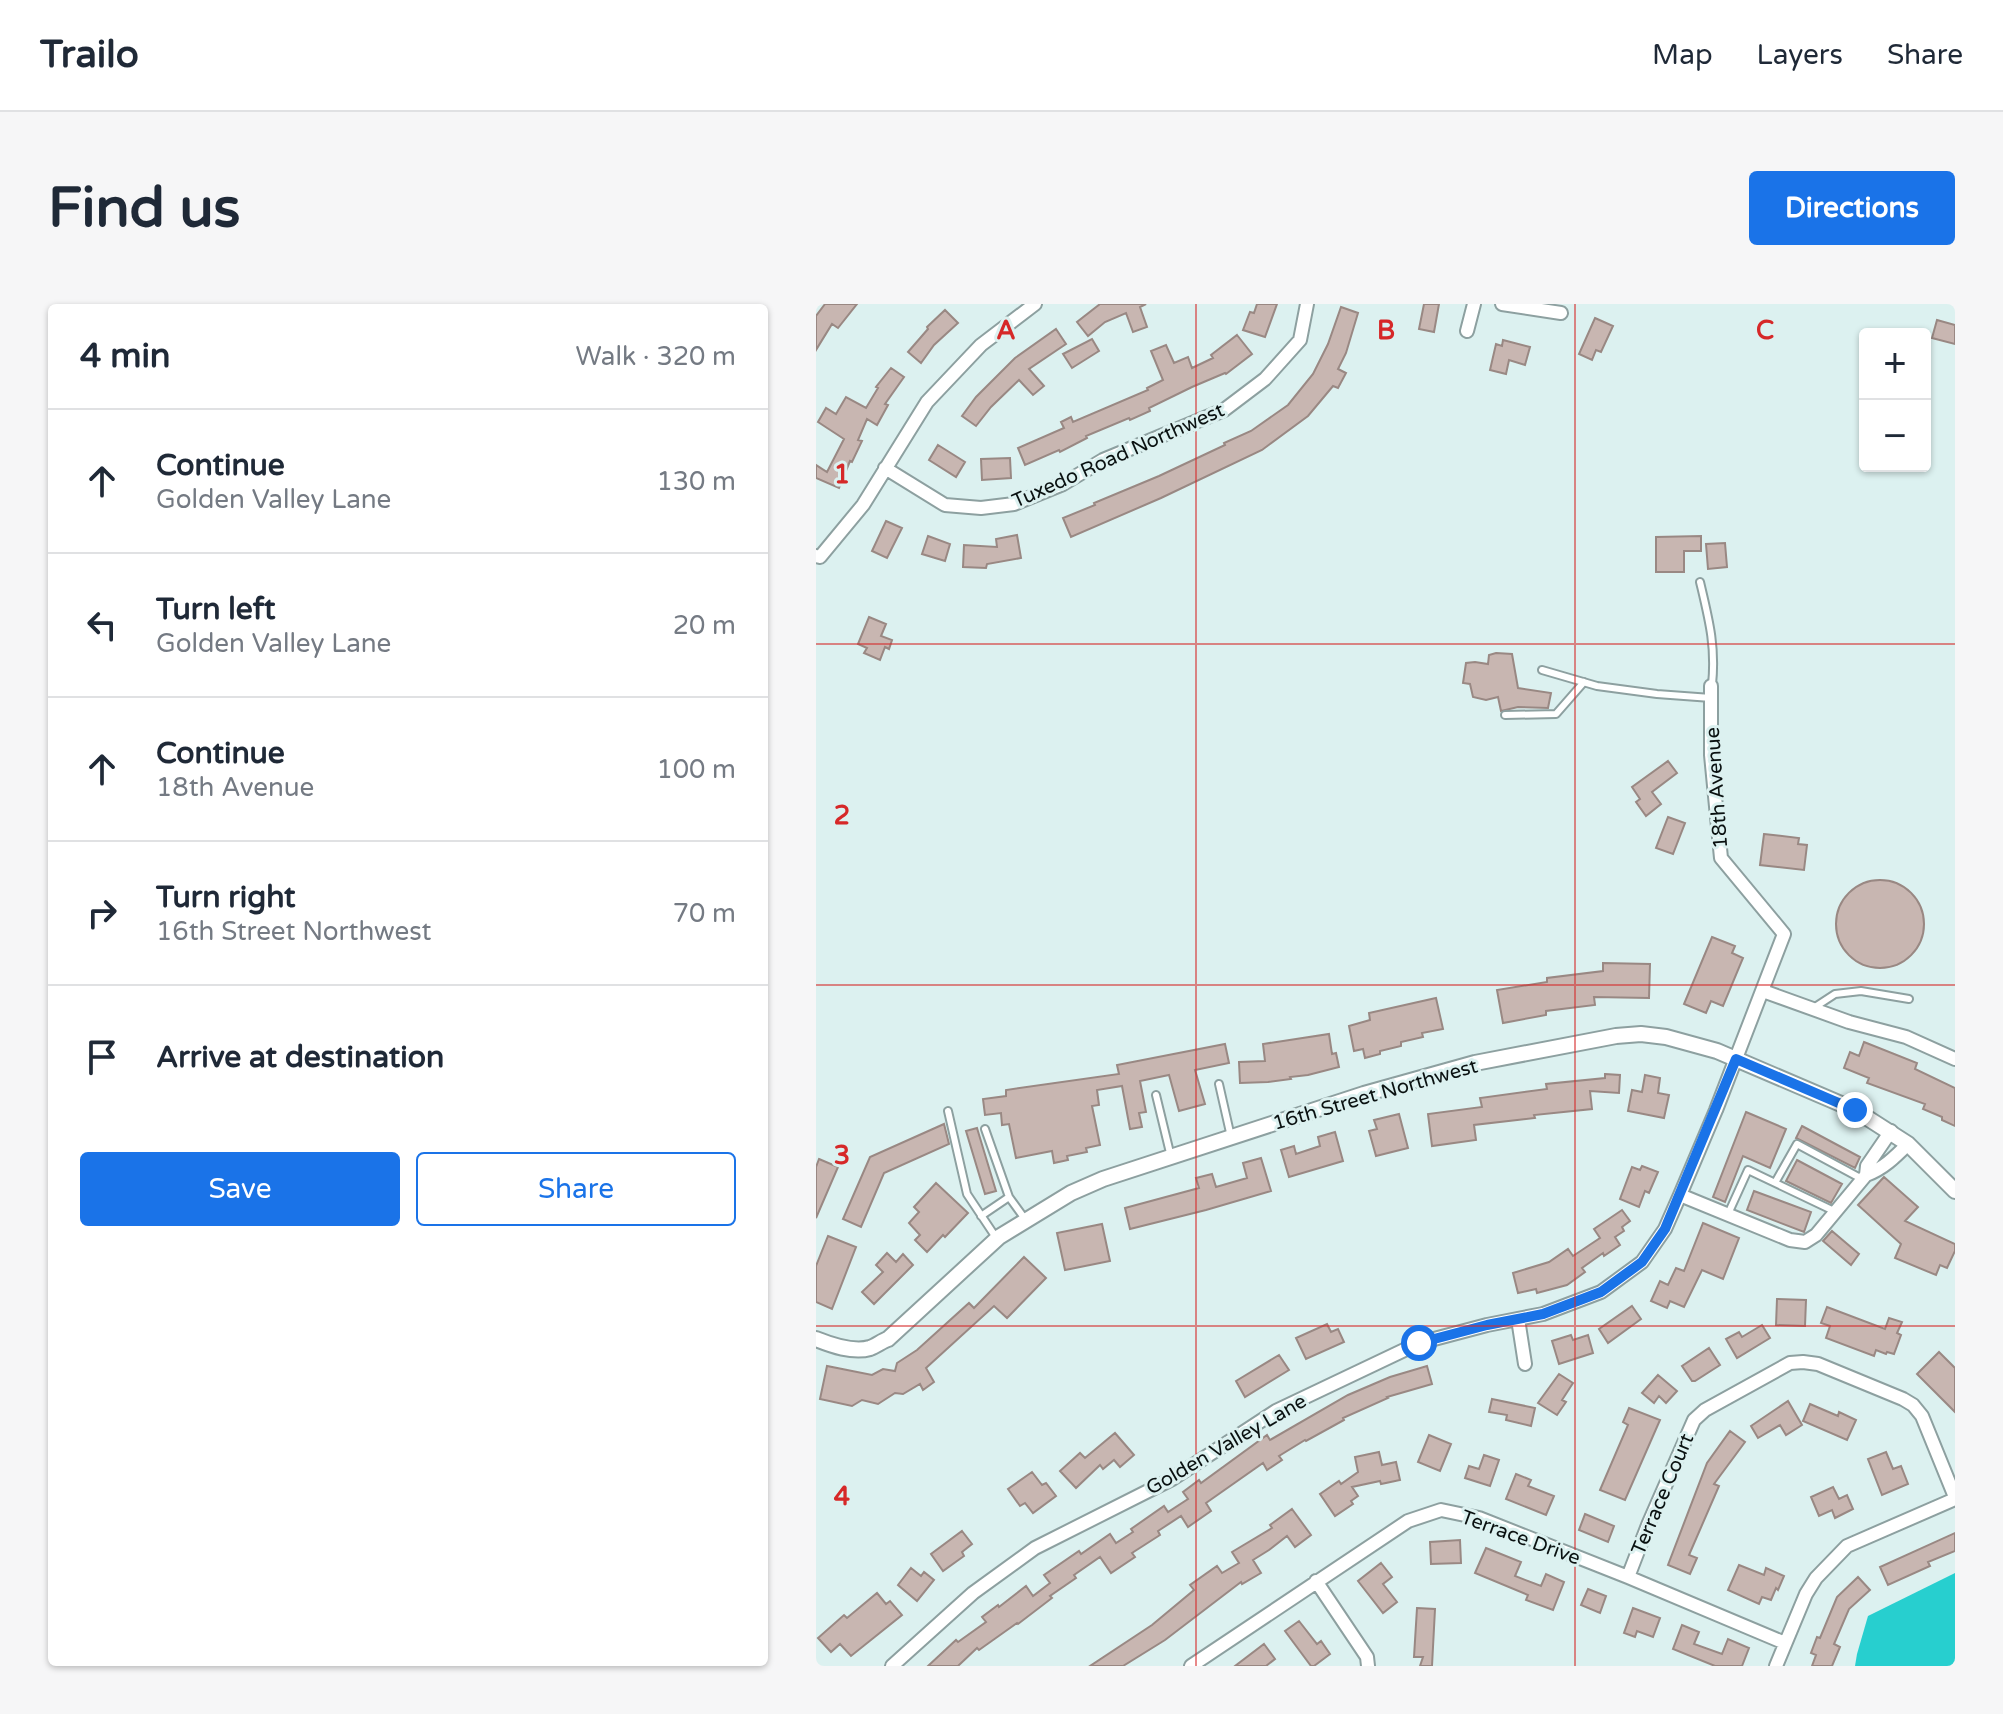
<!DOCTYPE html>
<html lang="en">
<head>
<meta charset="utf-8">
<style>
	body { margin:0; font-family:"Varela Round",sans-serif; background:#f6f6f7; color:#1f2937 }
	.controls { position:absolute; right:24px; top:24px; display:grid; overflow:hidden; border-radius:8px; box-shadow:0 2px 6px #0004 }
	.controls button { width:72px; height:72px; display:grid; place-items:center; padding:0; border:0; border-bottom:2px solid #e0e1e3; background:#fff; color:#1f2937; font:40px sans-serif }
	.stop { position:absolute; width:24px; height:24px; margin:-18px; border:6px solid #1a73e8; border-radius:50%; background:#fff }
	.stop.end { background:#1a73e8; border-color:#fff; box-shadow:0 2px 8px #0008 }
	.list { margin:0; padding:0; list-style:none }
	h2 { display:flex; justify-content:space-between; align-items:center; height:104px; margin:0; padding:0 32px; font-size:34px }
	h2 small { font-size:26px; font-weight:400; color:#747a83 }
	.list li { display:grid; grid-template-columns:52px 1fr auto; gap:24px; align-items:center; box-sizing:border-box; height:144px; padding:0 32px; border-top:2px solid #e0e1e3 }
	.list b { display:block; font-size:30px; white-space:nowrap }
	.list p { margin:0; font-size:26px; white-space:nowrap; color:#747a83 }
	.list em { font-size:26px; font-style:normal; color:#747a83 }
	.actions { display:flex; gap:16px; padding:24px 32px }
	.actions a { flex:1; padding:18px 0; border:2px solid #1a73e8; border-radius:8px; text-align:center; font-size:28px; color:#1a73e8 }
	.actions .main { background:#1a73e8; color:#fff }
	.icon { flex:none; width:44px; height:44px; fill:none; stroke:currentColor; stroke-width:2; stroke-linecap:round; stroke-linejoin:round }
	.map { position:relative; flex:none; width:1139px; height:1362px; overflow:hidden; border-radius:8px }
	header { display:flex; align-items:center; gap:48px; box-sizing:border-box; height:112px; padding:0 40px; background:#fff; border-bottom:2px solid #e0e1e3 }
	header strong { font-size:38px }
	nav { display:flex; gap:44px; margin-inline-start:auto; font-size:28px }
	.intro { display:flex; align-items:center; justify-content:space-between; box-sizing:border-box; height:192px; padding:0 48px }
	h1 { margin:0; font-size:56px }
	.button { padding:20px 36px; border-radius:8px; background:#1a73e8; color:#fff; font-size:28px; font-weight:700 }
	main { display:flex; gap:48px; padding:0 48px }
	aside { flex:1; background:#fff; border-radius:8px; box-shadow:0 2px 6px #0004 }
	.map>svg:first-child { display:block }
</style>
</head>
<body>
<header>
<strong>Trailo</strong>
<nav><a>Map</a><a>Layers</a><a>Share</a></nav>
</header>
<div class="intro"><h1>Find us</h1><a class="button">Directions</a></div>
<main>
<aside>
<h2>4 min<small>Walk · 320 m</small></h2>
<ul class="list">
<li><svg class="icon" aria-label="ahead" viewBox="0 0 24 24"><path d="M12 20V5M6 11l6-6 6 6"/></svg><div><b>Continue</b><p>Golden Valley Lane</p></div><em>130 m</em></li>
<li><svg class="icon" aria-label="left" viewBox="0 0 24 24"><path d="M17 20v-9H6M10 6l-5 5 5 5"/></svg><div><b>Turn left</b><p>Golden Valley Lane</p></div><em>20 m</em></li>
<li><svg class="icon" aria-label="ahead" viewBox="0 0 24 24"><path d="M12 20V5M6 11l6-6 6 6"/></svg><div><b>Continue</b><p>18th Avenue</p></div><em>100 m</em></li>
<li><svg class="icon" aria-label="right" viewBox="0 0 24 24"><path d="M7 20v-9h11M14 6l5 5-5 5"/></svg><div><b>Turn right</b><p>16th Street Northwest</p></div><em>70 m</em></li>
<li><svg class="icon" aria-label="arrive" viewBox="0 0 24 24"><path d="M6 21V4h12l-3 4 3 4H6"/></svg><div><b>Arrive at destination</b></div></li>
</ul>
<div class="actions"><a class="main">Save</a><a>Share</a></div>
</aside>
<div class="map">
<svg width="1139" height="1362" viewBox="0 0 1139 1362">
	<rect width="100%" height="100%" fill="#dcf1f0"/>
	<path fill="#27cfcf" d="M1139,1269V1362H1039L1041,1350L1052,1312Z"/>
	<path fill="#c8b6b1" stroke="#998883" stroke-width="2" d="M9,0H41L22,24L16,20L0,46V12Z
		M284,0H330L324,3L331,23L317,28L310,9L289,18L272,32L261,18Z
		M441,0H461L449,33L427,26L434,8L438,9Z
		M608,0H623L618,28L603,25Z
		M525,3L542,9L530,49L522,65L530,69L522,84L517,82L492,112L446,146L345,194L255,233L247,214L279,201L278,199L343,172L409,141L408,139L435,127L472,101L497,70L512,40Z
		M129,6L142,19L118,41L105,59L92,48L112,25L111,23Z
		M779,14L797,22L785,48L780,46L776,56L763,50Z
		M1121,16L1139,21V40L1116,34Z
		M240,25L250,40L213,65L228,82L217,91L203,76L175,103L160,122L146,112L160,93L199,54Z
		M421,31L436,50L410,70L409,69L376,83L333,104L334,107L314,116L313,114L270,132L271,134L244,148L243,146L209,161L202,144L248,124L245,118L255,113L257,118L332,86L331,84L347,76L335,47L350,41L358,59L372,53L376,64L397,54L395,51Z
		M276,35L283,47L256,64L247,50Z
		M687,36L714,43L709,61L693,56L690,70L674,66L680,40L686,42Z
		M75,64L88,73L69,100L72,101L61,121L51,115L42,136L46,137L36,158L34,157L23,184L0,174V161L11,168L28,135L2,118L10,104L20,110L30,93L50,104L62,84L60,83Z
		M122,141L149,158L140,173L113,156Z
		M194,154L195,174L166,176L165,155Z
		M70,217L86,224L71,254L56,247Z
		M201,231L205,254L171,260L170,264L147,263L148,241L181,243L180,235Z
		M112,232L134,240L129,257L106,250Z
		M885,232V247H868V268H840V233Z
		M909,239L911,263L892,265L890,240Z
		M53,313L70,320L65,332L76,336L73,345L69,343L64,356L48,349L51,344L42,340Z
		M680,349L696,350L702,384L735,389L732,404L702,403L685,407L682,393L670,396L657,393L654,380L647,379L650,359L659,358L672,360L673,351Z
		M852,457L861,469L836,488L845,500L830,512L820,498L824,495L816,483Z
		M852,513L869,519L857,550L840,544Z
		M948,530L983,534L982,540L991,541L988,566L944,561Z
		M1020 620a44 44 0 1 1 88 0a44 44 0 1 1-88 0Z
		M896,633L919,642L916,649L927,654L907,702L895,697L890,709L868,700Z
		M787,659L834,660L833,694L778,693L779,701L730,707V711L687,719L681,686L731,678V674L787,667Z
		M620,694L627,725L606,729L607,733L585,738V742L564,747V750L549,754L547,745L538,747L533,722L554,716L553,709Z
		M513,730L516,750L520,749L523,763L492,771L474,773L475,775L452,778L424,779L423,758L449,757L447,740Z
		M1048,738L1101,759L1099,765L1139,784V822L1126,816V813L1107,805L1109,800L1051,779L1053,774L1028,764L1034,748L1043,752Z
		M409,740L413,759L379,766L389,800L363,807L353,771L324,777L330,808L323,809L326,823L314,825L306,782L281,786L283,801L276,802L284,841L270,844L271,848L251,852L252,856L238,859L236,847L200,854L193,820L186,821L185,809L169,811L167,795L190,792V786L303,770L301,761Z
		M789,770L804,771L803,789L774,787L776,805L718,811L719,814L658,821L660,836L616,842L612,810L666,803L664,794L731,785L730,780L789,774Z
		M829,771L844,774L842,789L853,791L848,814L812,807L816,786L826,788Z
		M930,808L970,825L954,864L927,852L909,898L897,893Z
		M583,810L592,844L560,852L553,827L561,825L558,816Z
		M128,820L133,840L68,869L45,923L27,915L54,853Z
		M986,822L1044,853L1039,864L980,834Z
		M161,824L180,887L169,890L150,827Z
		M519,828L527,857L473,873L465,846L478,842L480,850L504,842L502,833Z
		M445,854L455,887L390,906L314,925L309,904L383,884L380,874L396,870L400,883L431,874L427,859Z
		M3,855L22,863L0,914V863Z
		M981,856L1026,880L1015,899L970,877Z
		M826,862L842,868L833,889L829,887L823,903L804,895L816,863L824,866Z
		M1068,873L1102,903L1089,917L1139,940V947L1131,964L1124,961L1120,971L1079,954L1085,940L1042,901Z
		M120,879L152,909L129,933L127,931L111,948L99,936L104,931L93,919L103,908L98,903Z
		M938,887L995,908L988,928L931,906Z
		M806,906L814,917L806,923L808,927L799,933L804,941L788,952L787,949L766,964L769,968L751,981L721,989L720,985L702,989L697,969L733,958L752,945L757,952L784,934L778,925Z
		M887,919L923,934L907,975L886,966L868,1003L854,997L851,1004L835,997L844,977L852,981L860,964L868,967Z
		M286,920L294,957L249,966L241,929Z
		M1016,927L1043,950L1035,961L1007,937Z
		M12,932L40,943L16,1005L0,998V962Z
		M71,949L80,958L87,950L97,961L58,1000L46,988L67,968L60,961Z
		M208,953L230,974L191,1014L178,1002L110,1064L118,1078L107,1086L104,1080L87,1090L79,1089L62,1100L46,1096L36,1102L4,1095L11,1062L56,1071L67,1065L79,1067L81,1059L101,1046L153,999L158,1004Z
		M961,995L990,996L989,1022L960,1021Z
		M816,1002L825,1015L792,1039L783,1025Z
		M1011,1003L1069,1025L1073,1014L1086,1018L1081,1029L1085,1031L1078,1050L1071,1048L1070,1050L1060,1046L1058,1052L1010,1034L1014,1022L1005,1019Z
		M511,1020L515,1028L522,1025L528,1038L490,1055L480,1034Z
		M946,1021L954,1034L921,1054L910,1035L923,1028L926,1033Z
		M755,1031L757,1036L772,1031L777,1049L743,1060L736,1037Z
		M893,1044L904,1061L879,1077H876L866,1062Z
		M1123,1048L1139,1064V1108L1101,1070Z
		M463,1051L473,1066L429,1093L420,1077Z
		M611,1062L616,1080L571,1093L572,1094L527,1114L528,1116L490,1137L489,1136L463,1152L466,1156L451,1166L447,1159L390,1199L395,1207L372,1223L365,1212L342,1227L344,1231L316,1249L319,1253L295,1269L284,1253L258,1271L260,1274L234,1292L236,1294L202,1320L201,1319L163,1346L161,1344L142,1362H112L140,1336L142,1338L170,1318L166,1313L182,1301L183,1303L210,1282L217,1292L234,1279L228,1271L263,1247L265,1250L294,1230L300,1239L317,1228L315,1225L348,1202L352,1208L372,1195L367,1188L383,1176L385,1179L451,1131L454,1136L532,1091L574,1073Z
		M743,1070L757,1079L746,1096L750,1098L741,1111L722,1099Z
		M842,1071L861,1087L850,1099L843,1092L838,1099L826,1089Z
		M676,1095L719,1104L715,1122L690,1116L691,1111L673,1108Z
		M972,1097L986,1121L970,1131L964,1121L942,1134L935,1122Z
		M994,1100L1022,1112L1023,1108L1040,1116L1031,1136L987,1117Z
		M813,1104L844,1116L809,1196L784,1186L812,1121L807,1118Z
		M914,1127L929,1138L898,1180L903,1182L873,1251L881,1254L874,1270L852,1261L891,1159Z
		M299,1129L318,1151L304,1163L298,1156L287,1165L284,1161L260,1184L244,1167L264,1149L269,1154Z
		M613,1131L635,1140L624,1167L602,1158Z
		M563,1148L566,1161L580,1158L584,1176L565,1180L564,1177L536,1183L542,1192L535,1197L537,1200L519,1212L504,1190L523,1177L525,1180L542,1168L539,1153Z
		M1070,1148L1077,1165L1085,1162L1092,1180L1066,1191L1052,1155Z
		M668,1151L683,1156L674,1182L649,1174L653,1162L663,1165Z
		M216,1168L226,1181L230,1179L240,1192L217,1209L209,1199L204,1202L192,1185Z
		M700,1170L715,1176L712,1182L738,1192L730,1211L690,1195Z
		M1017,1183L1023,1195L1031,1191L1037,1205L1019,1214L1016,1206L1003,1212L995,1193Z
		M476,1205L495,1231L479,1243L471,1232L453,1246L437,1256L445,1269L426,1280L425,1278L349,1336L307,1362H274L336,1321L378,1286L374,1281L401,1262L406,1269L423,1259L416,1248L456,1224L454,1221Z
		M769,1210L798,1222L792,1238L763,1226Z
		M146,1227L156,1240L146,1248L148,1252L127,1267L115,1250Z
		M1139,1229V1247L1112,1258L1114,1262L1072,1281L1064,1263Z
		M644,1236L645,1259L615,1260L614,1238Z
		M670,1244L705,1258L699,1272L725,1282L730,1270L748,1278L737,1306L710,1296L712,1291L659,1269Z
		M565,1259L576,1273L567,1280L581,1298L567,1309L542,1277Z
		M923,1261L948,1271L950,1264L968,1272L962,1286L960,1284L955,1296L946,1293L943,1300L912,1286Z
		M95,1264L105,1272L108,1268L118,1276L101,1297L82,1281Z
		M1042,1273L1054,1286L1033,1305L1018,1340L1024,1343L1016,1362H996L1000,1351L995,1349L1001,1333L1004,1334L1021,1293Z
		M772,1285L790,1292L784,1309L765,1301Z
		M61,1289L70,1300L74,1297L86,1311L35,1352L24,1340L15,1348L2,1334L28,1311L31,1314Z
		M601,1304L619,1305L616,1362H604L607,1353H598Z
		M817,1304L844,1314L837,1333L821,1327L819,1333L808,1329Z
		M483,1317L501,1340L505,1337L514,1350L498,1362H495L469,1327Z
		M866,1321L883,1328L878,1340L906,1350L912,1335L933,1344L926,1362H899L857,1345Z
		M448,1340L459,1355L450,1362H419Z"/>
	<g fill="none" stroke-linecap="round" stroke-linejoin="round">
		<defs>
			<path id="service" d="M884,278C893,316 900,342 896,381
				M726,366L781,382L841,390L895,394
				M689,411L740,410L768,378
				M996,705L1019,690L1045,687L1093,695
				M403,780L415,833
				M340,791L355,853
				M132,807L151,890L181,935
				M169,825L193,893
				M960,877L981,840L1046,875
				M912,910L932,866L1018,907
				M165,912L193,893L209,915"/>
			<path id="minor" d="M686,0L745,9
				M651,27L658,0
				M69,164L129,201L165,204L198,200L247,180L287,156L408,106L449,75L484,36L491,0
				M0,252L4,253L47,201L111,98L165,41L219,0
				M947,687L1033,718L1090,733L1139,755
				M1050,871C1067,865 1079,853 1092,840
				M864,891L974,936L989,938L1000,931L1050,871L1051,862L1075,827
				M702,1015L709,1060
				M812,1273L832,1221L878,1116L889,1106L974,1059L987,1058L1002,1060L1087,1095L1097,1101L1106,1112L1139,1193
				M500,1277L551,1353L552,1362
				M76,1362L157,1289L219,1244L356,1175L460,1107L603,1039L671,1021L727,1010L785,988L826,958L849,925L864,891L900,806L968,630L905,554L895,451V382
				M375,1362L592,1217L625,1206L663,1214L812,1273L969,1339
				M960,1362L990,1290L1000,1274L1031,1242L1139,1195"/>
			<path id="tertiary" d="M0,1035C15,1041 37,1049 54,1044C60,1042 66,1037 72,1035L183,933L255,889L287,875L548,790L659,759L800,732L825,730L850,733L901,747L1039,806L1092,840L1139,887"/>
		</defs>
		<use href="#service" stroke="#8da0a0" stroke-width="10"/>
		<use href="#minor" stroke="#8da0a0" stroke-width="16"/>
		<use href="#tertiary" stroke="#8da0a0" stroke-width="18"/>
		<use href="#service" stroke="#fff" stroke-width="6"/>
		<use href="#minor" stroke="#fff" stroke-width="12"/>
		<use href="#tertiary" stroke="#fff" stroke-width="14"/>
	</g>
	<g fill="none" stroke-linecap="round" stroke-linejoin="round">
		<path stroke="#1a73e8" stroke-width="10" d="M603,1039L671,1021L727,1010L785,988L826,958L849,925L920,755L1039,806"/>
	</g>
	<path fill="none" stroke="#d62828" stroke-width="2" stroke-opacity="0.55" d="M380,0V1362M759,0V1362M0,340H1139M0,681H1139M0,1022H1139"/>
	<g text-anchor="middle" stroke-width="6" stroke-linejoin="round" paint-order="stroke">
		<g font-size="20" fill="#0a1111" stroke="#dcf1f0">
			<text transform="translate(302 151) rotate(-24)" y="7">Tuxedo Road Northwest</text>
			<text transform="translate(900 484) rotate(-94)" y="7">18th Avenue</text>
			<text transform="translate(559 790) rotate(-16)" y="7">16th Street Northwest</text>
			<text transform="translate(410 1140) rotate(-30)" y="7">Golden Valley Lane</text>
			<text transform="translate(846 1190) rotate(-67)" y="7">Terrace Court</text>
			<text transform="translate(705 1233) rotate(20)" y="7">Terrace Drive</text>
		</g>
	</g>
	<g font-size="26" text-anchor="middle" font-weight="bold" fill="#d62828" stroke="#dcf1f0" stroke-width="6" stroke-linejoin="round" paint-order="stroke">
		<text x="190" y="35">A</text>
		<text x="570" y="35">B</text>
		<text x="949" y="35">C</text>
		<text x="26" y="179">1</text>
		<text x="26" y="520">2</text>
		<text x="26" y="860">3</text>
		<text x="26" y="1201">4</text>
	</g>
</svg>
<div class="controls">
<button>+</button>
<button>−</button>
</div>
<div class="stop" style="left:603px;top:1039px"></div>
<div class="stop end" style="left:1039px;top:806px"></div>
</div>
</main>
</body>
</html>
